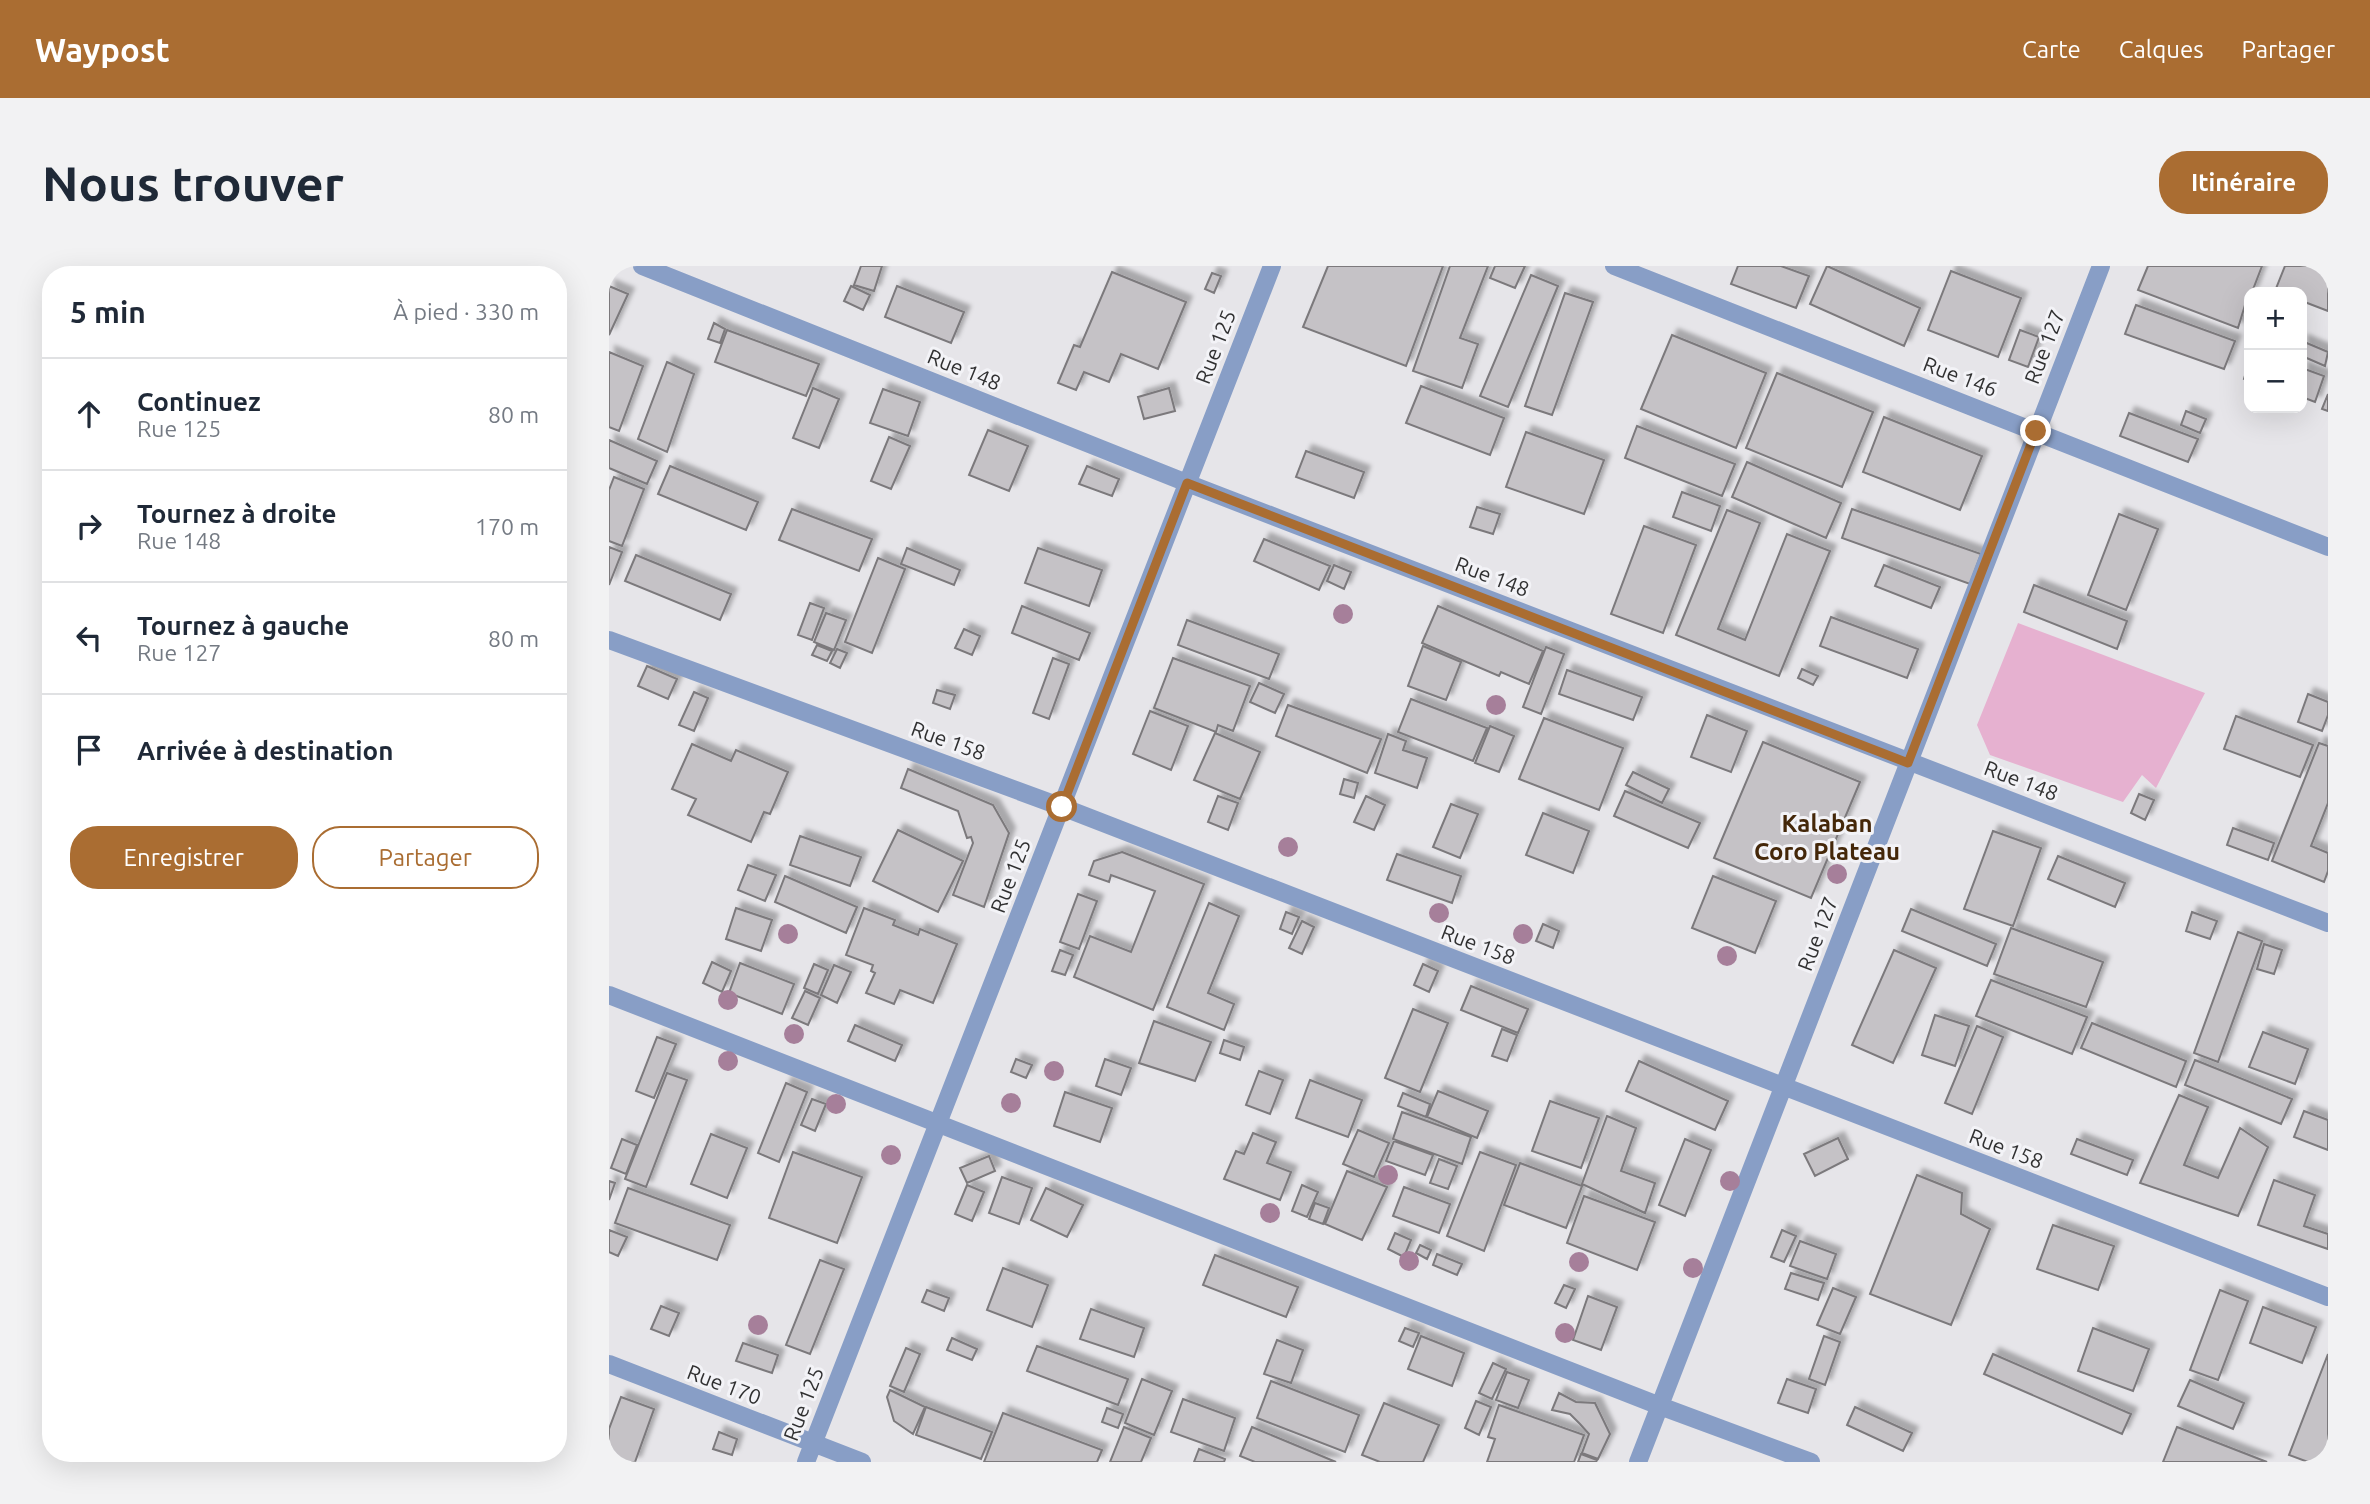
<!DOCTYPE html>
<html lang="fr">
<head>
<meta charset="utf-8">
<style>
	body { margin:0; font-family:Ubuntu,sans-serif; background:#f2f2f3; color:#1f2937 }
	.controls { position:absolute; right:21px; top:21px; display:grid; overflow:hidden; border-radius:14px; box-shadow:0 7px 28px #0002 }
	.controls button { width:63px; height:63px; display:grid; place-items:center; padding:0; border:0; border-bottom:2px solid #e0e1e3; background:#fff; color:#1f2937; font:35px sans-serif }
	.stop { position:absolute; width:21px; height:21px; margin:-16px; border:5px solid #aa6d32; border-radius:50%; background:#fff }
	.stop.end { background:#aa6d32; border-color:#fff; box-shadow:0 2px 7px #0008 }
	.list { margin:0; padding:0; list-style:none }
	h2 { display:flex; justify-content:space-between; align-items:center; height:91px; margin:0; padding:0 28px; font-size:30px }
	h2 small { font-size:23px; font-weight:400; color:#747a83 }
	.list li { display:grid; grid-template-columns:46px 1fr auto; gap:21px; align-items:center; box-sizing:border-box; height:112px; padding:0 28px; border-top:2px solid #e0e1e3 }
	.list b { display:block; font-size:26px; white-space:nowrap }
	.list p { margin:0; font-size:23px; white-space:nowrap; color:#747a83 }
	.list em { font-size:23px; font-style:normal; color:#747a83 }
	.actions { display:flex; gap:14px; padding:21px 28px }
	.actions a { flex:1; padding:16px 0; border:2px solid #aa6d32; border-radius:28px; text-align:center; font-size:24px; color:#aa6d32 }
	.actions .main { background:#aa6d32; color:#fff }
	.icon { flex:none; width:38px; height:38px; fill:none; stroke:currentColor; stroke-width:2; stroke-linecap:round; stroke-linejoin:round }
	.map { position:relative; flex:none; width:1719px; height:1196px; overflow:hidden; border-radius:28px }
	header { display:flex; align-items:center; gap:42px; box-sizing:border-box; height:98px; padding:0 35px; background:#aa6d32; color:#fff }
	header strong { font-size:33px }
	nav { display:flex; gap:38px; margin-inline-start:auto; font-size:24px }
	.intro { display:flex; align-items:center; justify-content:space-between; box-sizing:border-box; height:168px; padding:0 42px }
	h1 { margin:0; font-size:49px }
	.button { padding:18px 32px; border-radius:28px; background:#aa6d32; color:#fff; font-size:24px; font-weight:700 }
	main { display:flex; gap:42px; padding:0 42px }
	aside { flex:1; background:#fff; border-radius:28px; box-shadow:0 7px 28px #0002 }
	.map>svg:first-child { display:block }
</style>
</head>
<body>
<header>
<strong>Waypost</strong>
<nav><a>Carte</a><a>Calques</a><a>Partager</a></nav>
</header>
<div class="intro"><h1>Nous trouver</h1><a class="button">Itinéraire</a></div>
<main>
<aside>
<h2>5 min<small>À pied · 330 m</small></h2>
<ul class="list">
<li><svg class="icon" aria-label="ahead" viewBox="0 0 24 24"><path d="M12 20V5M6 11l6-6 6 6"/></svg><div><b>Continuez</b><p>Rue 125</p></div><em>80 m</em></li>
<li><svg class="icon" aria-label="right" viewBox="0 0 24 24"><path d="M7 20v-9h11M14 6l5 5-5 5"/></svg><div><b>Tournez à droite</b><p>Rue 148</p></div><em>170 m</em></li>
<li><svg class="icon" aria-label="left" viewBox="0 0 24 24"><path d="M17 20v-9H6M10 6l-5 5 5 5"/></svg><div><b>Tournez à gauche</b><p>Rue 127</p></div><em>80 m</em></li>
<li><svg class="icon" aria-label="arrive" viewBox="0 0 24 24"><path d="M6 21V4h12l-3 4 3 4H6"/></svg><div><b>Arrivée à destination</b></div></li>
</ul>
<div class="actions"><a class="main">Enregistrer</a><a>Partager</a></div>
</aside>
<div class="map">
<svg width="1719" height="1196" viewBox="0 0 1719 1196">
	<defs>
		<filter id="shadow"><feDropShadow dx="6" dy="-6" stdDeviation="2" flood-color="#0004"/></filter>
	</defs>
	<rect width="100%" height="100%" fill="#e6e5e9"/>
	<path fill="#e6b1d0" d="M1409,357L1596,427L1547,522L1533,509L1514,536L1381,489L1368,459Z"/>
	<path fill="#c5c2c6" stroke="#7b797c" stroke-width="2" filter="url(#shadow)" d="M252,0H273L265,25L245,19Z
		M719,0H834L797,100L694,61Z
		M841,0H879L851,72L869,78L853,122L804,105Z
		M886,0H916L906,22L881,12Z
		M1129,0H1172L1200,10L1187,42L1122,18Z
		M1218,0L1311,42L1295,80L1201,38Z
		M1539,0H1653L1643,26H1640L1629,62L1529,24Z
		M1676,0H1719V45L1693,35V26L1666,25Z
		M1342,5L1412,32L1389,91L1319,64Z
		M503,6L577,36L549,103L512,88L500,116L475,106L467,124L449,117L465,79L471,81Z
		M603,7L612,10L605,27L596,23Z
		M922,9L949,20L899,141L871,130Z
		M0,20L19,28L0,69Z
		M242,20L261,29L254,44L235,35Z
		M288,20L355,46L342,77L276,51Z
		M956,27L984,36L943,149L916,140Z
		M1527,39L1626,75L1615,103L1516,68Z
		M105,57L116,63L111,77L99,73Z
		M118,64L210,98L197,130L106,96Z
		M1411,64L1430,71L1419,101L1400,94Z
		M1063,69L1157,107L1127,182L1032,143Z
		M1693,75L1719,86L1716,100L1693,90Z
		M0,86L34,100L10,165L0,161Z
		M58,96L85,108L58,186L29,173Z
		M1640,96V115L1635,113Z
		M1693,102L1715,110L1706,136L1693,131Z
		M1168,107L1264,146L1233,221L1137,182Z
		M812,120L895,152L881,189L797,157Z
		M204,122L230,133L210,182L184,172Z
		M560,122L566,145L535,153L529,131Z
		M274,123L311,136L299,170L261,157Z
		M1719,128V145L1713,143Z
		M1577,145L1597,153L1591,167L1572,159Z
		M1520,147L1589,173L1579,196L1511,170Z
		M1275,151L1373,190L1351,244L1254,206Z
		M1028,160L1126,198L1113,230L1016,192Z
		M379,164L419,180L400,225L360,209Z
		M917,166L995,194L975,248L897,221Z
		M280,171L301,180L282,223L262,215Z
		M0,174L48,195L38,218L0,202Z
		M697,185L755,206L745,232L687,211Z
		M1138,196L1232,237L1217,272L1123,231Z
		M61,200L149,236L137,264L49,228Z
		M478,200L510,213L503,230L470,218Z
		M5,211L35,223L13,280L0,275V224Z
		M1073,226L1111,240L1102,265L1064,251Z
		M868,241L891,248L884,268L861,261Z
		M183,243L263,273L250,305L170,274Z
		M1243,243L1372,288L1361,318L1233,272Z
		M1118,244L1151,257L1109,363L1136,374L1178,268L1221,285L1170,410L1067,369Z
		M1510,248L1549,263L1517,344L1479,329Z
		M1035,260L1087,279L1054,367L1002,348Z
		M655,273L721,300L710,324L645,295Z
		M0,281L13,286L0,319Z
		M298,282L351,304L345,319L292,298Z
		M429,282L493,304L480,340L416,317Z
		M27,289L122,328L111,354L16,315Z
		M269,292L296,303L263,387L236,376Z
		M725,299L742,306L735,323L718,315Z
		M1275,299L1331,321L1322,342L1266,320Z
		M1425,319L1518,355L1508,383L1415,346Z
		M201,337L215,342L203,374L189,369Z
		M413,340L481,367L470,394L403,367Z
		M829,340L934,385L920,418L892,406L890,410L813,377Z
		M217,347L237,354L225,384L205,376Z
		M1222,351L1309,383L1298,412L1211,380Z
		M578,354L670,388L660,413L569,379Z
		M355,363L371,370L363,389L346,382Z
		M208,379L223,385L218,395L203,389Z
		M814,380L852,396L837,434L799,420Z
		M937,381L955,388L932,448L914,441Z
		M228,383L238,387L231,402L221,397Z
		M444,392L460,398L440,453L424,447Z
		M564,392L641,420L624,465L609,459L607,466L545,442Z
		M38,400L68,413L59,433L29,420Z
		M1193,403L1209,410L1204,419L1189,412Z
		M958,404L1033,431L1024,454L950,428Z
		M650,417L675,428L666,447L641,436Z
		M328,424L346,429L341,443L324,437Z
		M85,426L99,432L85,465L70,459Z
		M1699,428L1719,436V449L1713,465L1689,456Z
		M802,433L878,462L864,495L789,466Z
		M679,439L772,473L758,507L667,470Z
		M541,445L579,460L562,504L524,488Z
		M1098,449L1138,465L1122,506L1082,491Z
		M1627,450L1704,479L1691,511L1615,483Z
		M935,452L1014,482L990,544L910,513Z
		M881,460L905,470L890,506L866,497Z
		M606,467L651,486L631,533L585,514Z
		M779,468L797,475L794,484L818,492L808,522L766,507Z
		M1154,476L1251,516L1202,632L1105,592Z
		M1710,477L1719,480V537L1702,580L1719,587V605L1715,616L1663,595Z
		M83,478L122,495L127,484L179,506L161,548L155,546L142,576L79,549L87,533L63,523Z
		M299,503L384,539L400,567L375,641L344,629L364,577L362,571L358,572L349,545L292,522Z
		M1024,506L1060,523L1053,537L1017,519Z
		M735,513L749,517L745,532L731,528Z
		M1016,525L1091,557L1079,582L1005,550Z
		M1530,528L1545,534L1536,554L1522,547Z
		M609,530L629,537L619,564L599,556Z
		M757,530L776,539L765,564L745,556Z
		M842,538L869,548L851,592L824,581Z
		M934,547L980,565L964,607L917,589Z
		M1624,562L1665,577L1659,594L1618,579Z
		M289,564L354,595L329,646L264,615Z
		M1384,565L1432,582L1404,660L1355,643Z
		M191,570L252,591L241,620L181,599Z
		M513,586L595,618L544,744L465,711L481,670L522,686L546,625L502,609L500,616L480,609L485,595Z
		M788,588L852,610L843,637L778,614Z
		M1449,590L1516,617L1506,641L1439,613Z
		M139,599L167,609L156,635L129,624Z
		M176,610L248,641L237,667L166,636Z
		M1104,610L1167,635L1146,687L1083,662Z
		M469,628L488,635L470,683L451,676Z
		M600,637L630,650L599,727L625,738L615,764L558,741Z
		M127,642L163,654L152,685L117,673Z
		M255,642L286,654L284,659L309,669L311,663L348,678L324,737L291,724L285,738L257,727L266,707L262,705L264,699L237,689Z
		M1302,643L1387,678L1378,700L1293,665Z
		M677,646L690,651L683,668L671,663Z
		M1583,646L1608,655L1601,673L1577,665Z
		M693,655L705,661L693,688L680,682Z
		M934,658L950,665L944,682L927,675Z
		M1402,662L1494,696L1477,741L1385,708Z
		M1629,666L1653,675L1609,796L1585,787Z
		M1655,678L1673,684L1665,708L1648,703Z
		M451,684L464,689L456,709L443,705Z
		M1285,684L1327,702L1284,797L1243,779Z
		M103,696L122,705L113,726L94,717Z
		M131,697L185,718L173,748L120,727Z
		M205,698L219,704L209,728L195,722Z
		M814,698L829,705L820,726L805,719Z
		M225,699L242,706L228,737L212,729Z
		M1382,714L1478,751L1463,788L1367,750Z
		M862,720L919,743L909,767L852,744Z
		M196,725L211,732L199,759L183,752Z
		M804,743L839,757L811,826L776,812Z
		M1326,749L1360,760L1346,800L1313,789Z
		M545,755L602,776L586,815L530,797Z
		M1483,757L1577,795L1567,821L1472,782Z
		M246,759L293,779L286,795L239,775Z
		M1368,760L1394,771L1363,848L1336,837Z
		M893,763L908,769L898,795L883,790Z
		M1654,766L1699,783L1686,818L1640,801Z
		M48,771L67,778L45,832L27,825Z
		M615,774L635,781L631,794L611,787Z
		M407,793L423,799L417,812L402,806Z
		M496,793L522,802L512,829L487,820Z
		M1586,794L1683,833L1672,858L1576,819Z
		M1030,795L1119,835L1106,864L1017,825Z
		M650,805L674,814L661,848L637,839Z
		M58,807L78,814L37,921L16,913Z
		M701,814L753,834L739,871L687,852Z
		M177,817L198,826L170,896L149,887Z
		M829,825L879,845L868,872L818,851Z
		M456,826L503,842L491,876L445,860Z
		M794,827L821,838L817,851L789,840Z
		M1570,829L1599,841L1575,899L1609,912L1631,862L1659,881L1629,950L1531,917Z
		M203,833L217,838L206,865L192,859Z
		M941,835L990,852L972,902L923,885Z
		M1695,845L1719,854V884L1685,871Z
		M793,846L862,871L853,898L784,873Z
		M998,850L1027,862L1012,905L1046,917L1036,947L973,918Z
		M749,864L780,877L765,911L734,898Z
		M644,867L667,876L658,897L682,906L671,934L615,913L627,885L635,888Z
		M102,868L138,882L118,932L82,918Z
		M1229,872L1239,893L1206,910L1195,888Z
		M13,873L28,879L17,908L2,902Z
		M1076,873L1102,884L1076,950L1050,939Z
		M1468,873L1524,894L1518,909L1462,888Z
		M785,875L824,889L816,909L777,895Z
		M184,886L253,911L228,977L160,952Z
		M871,886L907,899L875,985L838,970Z
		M380,890L386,905L358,917L351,902Z
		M830,893L848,900L839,923L821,917Z
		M911,897L973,920L957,962L895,939Z
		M738,905L778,921L753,974L716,958Z
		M1308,909L1353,927L1352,948L1381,963L1342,1059L1261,1028Z
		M393,911L423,922L410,958L380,947Z
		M1665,914L1706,929L1695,960L1719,968V983L1649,959Z
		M0,915L6,917L0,934Z
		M358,919L375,926L363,955L346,948Z
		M693,919L709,926L698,951L683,945Z
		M795,921L841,938L830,967L784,950Z
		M19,922L121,959L108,994L6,957Z
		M437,922L474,939L458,971L422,954Z
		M975,930L1046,956L1028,1004L958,977Z
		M706,937L720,942L714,958L700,953Z
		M1444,959L1505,980L1489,1024L1428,1003Z
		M0,964L18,971L9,990L0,986Z
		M1173,964L1187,970L1175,996L1162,991Z
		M786,967L802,974L795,991L779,983Z
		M1191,975L1227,988L1218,1013L1181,1000Z
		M811,979L822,984L818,993L807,987Z
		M828,988L853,998L848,1009L824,999Z
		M606,989L689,1021L677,1051L594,1019Z
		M211,994L235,1003L201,1088L177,1079Z
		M394,1002L439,1019L423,1061L378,1044Z
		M1182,1007L1215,1017L1209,1034L1176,1023Z
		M955,1019L966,1023L957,1042L946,1037Z
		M1224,1022L1247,1031L1231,1068L1208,1059Z
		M318,1024L340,1032L335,1045L313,1036Z
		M1611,1024L1639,1035L1609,1114L1581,1104Z
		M979,1030L1008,1041L992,1084L964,1074Z
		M52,1040L70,1047L60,1070L42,1063Z
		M1654,1041L1707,1061L1693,1097L1641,1077Z
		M482,1043L535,1062L525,1091L471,1073Z
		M796,1062L810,1067L804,1081L790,1075Z
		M1484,1062L1540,1083L1524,1125L1469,1105Z
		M812,1070L855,1087L843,1120L799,1103Z
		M1215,1070L1231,1076L1216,1119L1200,1113Z
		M343,1072L368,1083L363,1094L338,1084Z
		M668,1074L694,1084L682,1117L655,1108Z
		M134,1077L169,1089L163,1107L127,1095Z
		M428,1080L519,1113L509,1139L418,1105Z
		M297,1082L311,1088L295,1126L281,1120Z
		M1384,1088L1522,1148L1513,1168L1375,1108Z
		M1719,1088V1196H1699L1680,1189Z
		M884,1097L897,1103L883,1133L870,1127Z
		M898,1106L920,1114L909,1142L887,1134Z
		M533,1113L563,1125L545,1169L516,1157Z
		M1178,1113L1207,1123L1199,1147L1169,1137Z
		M1581,1114L1635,1137L1624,1163L1569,1140Z
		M662,1115L750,1149L736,1186L648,1152Z
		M281,1124L316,1141L304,1168L285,1155L278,1131Z
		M950,1127L967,1136L986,1137L1001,1168L989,1193L973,1187L980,1168L971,1158L961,1148L943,1144Z
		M12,1131L45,1143L26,1196H0V1163Z
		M574,1133L626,1152L615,1185L562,1166Z
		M867,1135L882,1141L870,1169L856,1162Z
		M775,1137L830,1159L814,1196H771L753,1189Z
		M890,1139L975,1169L965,1196H878L886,1173L879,1171Z
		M317,1141L383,1166L372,1193L307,1169Z
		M1246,1141L1303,1167L1294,1185L1238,1159Z
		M498,1142L514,1148L509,1162L493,1156Z
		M394,1147L493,1184L488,1196H375Z
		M515,1161L542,1172L532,1196H501Z
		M643,1161L727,1196H646L631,1190Z
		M1568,1161L1658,1196H1554Z
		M110,1166L128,1173L123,1189L104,1183Z
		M590,1183L616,1193L615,1196H585Z
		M972,1188L988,1194L987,1196H969Z"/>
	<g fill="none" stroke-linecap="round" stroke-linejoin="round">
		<path stroke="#889ec6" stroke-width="18" d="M33,0L578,217L1719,657
			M1005,0L1719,281
			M0,374L453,541L1719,1031
			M0,729L1051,1140L1202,1196
			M0,1098L253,1196
			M197,1196L663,0
			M1029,1196L1492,0"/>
	</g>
	<g fill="#a67f9a">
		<circle cx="734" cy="348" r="10"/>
		<circle cx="887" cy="439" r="10"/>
		<circle cx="679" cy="581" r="10"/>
		<circle cx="1228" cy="608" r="10"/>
		<circle cx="830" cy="647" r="10"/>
		<circle cx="179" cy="668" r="10"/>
		<circle cx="914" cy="668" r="10"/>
		<circle cx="1118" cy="690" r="10"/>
		<circle cx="119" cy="734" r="10"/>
		<circle cx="185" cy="768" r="10"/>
		<circle cx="119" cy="795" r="10"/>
		<circle cx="445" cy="805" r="10"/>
		<circle cx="402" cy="837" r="10"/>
		<circle cx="227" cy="838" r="10"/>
		<circle cx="282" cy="889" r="10"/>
		<circle cx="779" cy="909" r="10"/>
		<circle cx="1121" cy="915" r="10"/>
		<circle cx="661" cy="947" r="10"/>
		<circle cx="800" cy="995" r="10"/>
		<circle cx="970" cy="996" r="10"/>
		<circle cx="1084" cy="1002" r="10"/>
		<circle cx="149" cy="1059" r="10"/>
		<circle cx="956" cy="1067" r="10"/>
	</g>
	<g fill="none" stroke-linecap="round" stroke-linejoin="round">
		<path stroke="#aa6d32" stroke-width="9" d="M453,541L578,217L1299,497L1427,165"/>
	</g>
	<g text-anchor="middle" stroke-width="6" stroke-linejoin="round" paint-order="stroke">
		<g font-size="21" fill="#303031" stroke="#f3f3f7">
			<text transform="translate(607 81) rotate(-69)" y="7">Rue 125</text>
			<text transform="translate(1436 81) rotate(-69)" y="7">Rue 127</text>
			<text transform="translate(355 104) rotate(22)" y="7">Rue 148</text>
			<text transform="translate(1351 111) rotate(21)" y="7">Rue 146</text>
			<text transform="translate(883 311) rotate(21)" y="7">Rue 148</text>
			<text transform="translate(339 475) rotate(20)" y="7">Rue 158</text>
			<text transform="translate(1412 515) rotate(21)" y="7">Rue 148</text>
			<text transform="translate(402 610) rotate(-69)" y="7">Rue 125</text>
			<text transform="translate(1209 668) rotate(-69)" y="7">Rue 127</text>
			<text transform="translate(869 679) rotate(21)" y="7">Rue 158</text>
			<text transform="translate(1397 883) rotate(21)" y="7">Rue 158</text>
			<text transform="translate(115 1119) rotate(21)" y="7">Rue 170</text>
			<text transform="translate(195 1138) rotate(-69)" y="7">Rue 125</text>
		</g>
		<g font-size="24" font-weight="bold" fill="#442709" stroke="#f3f3f7">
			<text x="1218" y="566">Kalaban<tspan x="1218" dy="28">Coro Plateau</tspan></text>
		</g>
	</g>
</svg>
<div class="controls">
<button>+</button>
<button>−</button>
</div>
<div class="stop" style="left:453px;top:541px"></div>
<div class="stop end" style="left:1427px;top:165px"></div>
</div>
</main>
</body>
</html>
